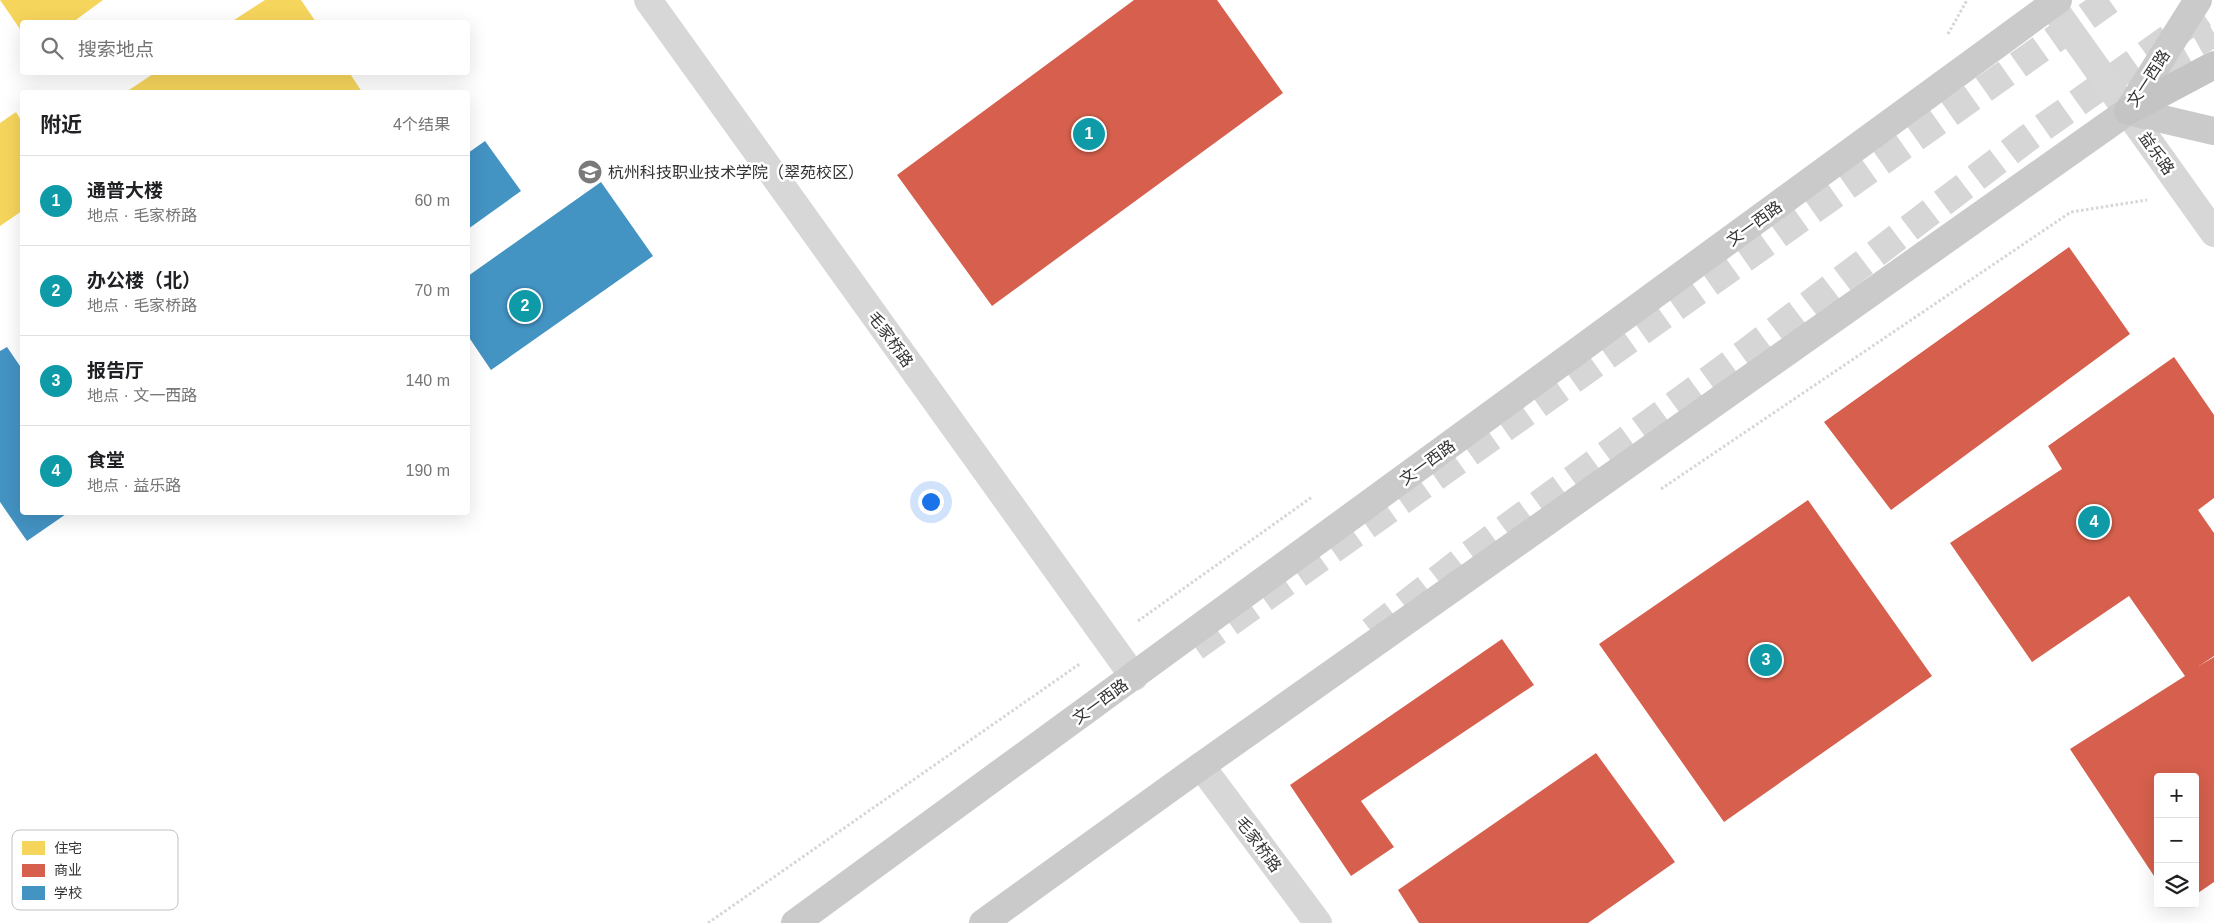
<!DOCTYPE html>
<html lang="zh">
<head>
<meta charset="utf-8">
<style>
	body { margin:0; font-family:Arial,"Noto Sans SC",sans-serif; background:#f6f6f6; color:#202124 }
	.controls { position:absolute; right:15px; bottom:15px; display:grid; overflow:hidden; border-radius:5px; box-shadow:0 5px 20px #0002 }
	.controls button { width:45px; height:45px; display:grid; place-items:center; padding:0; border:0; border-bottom:1px solid #e0e0e0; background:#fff; color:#202124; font:25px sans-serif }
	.you { position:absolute; left:930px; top:501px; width:18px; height:18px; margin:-12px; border:4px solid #fff; border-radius:50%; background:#1a73e8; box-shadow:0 0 0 8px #1a73e833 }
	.badge { display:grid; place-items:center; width:32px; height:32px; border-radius:50%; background:#7c3aed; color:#fff; font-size:16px; font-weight:700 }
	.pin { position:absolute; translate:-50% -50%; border:2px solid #fff; box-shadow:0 1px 5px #0006 }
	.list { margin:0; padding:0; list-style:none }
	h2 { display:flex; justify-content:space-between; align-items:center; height:65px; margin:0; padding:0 20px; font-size:21px }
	h2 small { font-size:16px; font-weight:400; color:#757577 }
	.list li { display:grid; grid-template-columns:32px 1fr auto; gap:15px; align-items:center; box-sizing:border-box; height:90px; padding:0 20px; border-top:1px solid #e0e0e0 }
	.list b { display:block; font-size:19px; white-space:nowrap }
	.list p { margin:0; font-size:16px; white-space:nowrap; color:#757577 }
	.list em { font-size:16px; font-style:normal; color:#757577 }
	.icon { flex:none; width:28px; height:28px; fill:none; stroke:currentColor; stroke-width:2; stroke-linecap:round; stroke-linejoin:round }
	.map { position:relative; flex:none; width:2214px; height:923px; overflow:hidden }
	.search { position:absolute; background:#fff; box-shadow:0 5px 20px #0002; left:20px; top:20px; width:450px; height:55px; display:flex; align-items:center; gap:12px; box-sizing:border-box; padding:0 18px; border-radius:5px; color:#757577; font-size:19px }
	.panel { position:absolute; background:#fff; box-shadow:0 5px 20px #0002; left:20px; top:90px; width:450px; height:425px; border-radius:5px }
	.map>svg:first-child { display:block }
</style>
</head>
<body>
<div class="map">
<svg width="2214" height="923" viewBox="0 0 2214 923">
	<rect width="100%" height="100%" fill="#fff"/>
	<path fill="#f6d55c" d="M0,0H103L73,22H22V32Z
		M265,0H301L316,22H231Z
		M156,72H349L362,92H126Z
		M16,112L22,122V211L0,226V123Z"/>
	<path fill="#d6604d" d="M1134,0H1217L1283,93L992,306L897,175Z
		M2069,247L2130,334L1891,510L1824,422Z
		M2174,357L2214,415V498L2198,510L2214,533V656L2199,666L2214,657V882L2195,895V777H2158V882L2070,749L2185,676L2129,596L2032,662L1950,543L2062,469L2048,446Z
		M1808,500L1932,676L1724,822L1599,644Z
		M1502,639L1534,685L1361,801L1394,847L1351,876L1290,785Z
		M1596,753L1675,862L1588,923H1419L1398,890Z"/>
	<path fill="#4393c3" d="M485,141L521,191L468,229V153Z
		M601,182L653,256L491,370L468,336V276Z
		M7,347L22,369V512H69L27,541L0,502V351Z"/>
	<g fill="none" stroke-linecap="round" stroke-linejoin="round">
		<path stroke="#d6d6d6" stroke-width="28" stroke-dasharray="28 14" stroke-linecap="butt" d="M2160,63L2214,33
			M1371,631L1465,558L1745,353L2028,138L2214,6
			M1195,647L2110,0"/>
		<path stroke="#d6d6d6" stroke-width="3" stroke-dasharray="2.5 2.5" stroke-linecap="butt" d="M1948,34L1967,0
			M1661,489L2071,212L2147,200
			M1138,621L1312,497
			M708,923L1081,663"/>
		<path stroke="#d7d7d7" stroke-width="28" d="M648,0L1134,677
			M2048,0L2214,233
			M1201,766L1318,923"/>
		<path stroke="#cacaca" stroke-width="28" d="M2128,111L2214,131
			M795,923L2058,0
			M983,923L1201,766L2128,111L2198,0"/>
		<path stroke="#c4c4c4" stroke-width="28" d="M2128,111L2214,65"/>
	</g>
	<defs>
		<symbol id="school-disc" viewBox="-11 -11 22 22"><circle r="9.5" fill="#7a7a7a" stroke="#fff"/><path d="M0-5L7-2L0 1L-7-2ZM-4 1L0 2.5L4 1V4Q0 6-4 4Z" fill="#fff"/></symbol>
	</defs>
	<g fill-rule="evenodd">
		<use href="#school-disc" x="576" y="158" width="28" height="28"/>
	</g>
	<g text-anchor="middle" stroke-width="5" stroke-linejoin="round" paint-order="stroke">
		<g font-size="16" fill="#333" stroke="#fff">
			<text transform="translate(2148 78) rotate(-57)" y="6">文一西路</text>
			<text transform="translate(2157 153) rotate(55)" y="6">益乐路</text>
			<text transform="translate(1754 223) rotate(-36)" y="6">文一西路</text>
			<text transform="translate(891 339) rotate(54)" y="6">毛家桥路</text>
			<text transform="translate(1427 462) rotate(-36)" y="6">文一西路</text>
			<text transform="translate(1100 701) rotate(-36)" y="6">文一西路</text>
			<text transform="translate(1259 844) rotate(53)" y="6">毛家桥路</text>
		</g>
		<g font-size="16" fill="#333" stroke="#fff" text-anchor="start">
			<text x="608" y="178">杭州科技职业技术学院（翠苑校区）</text>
		</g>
	</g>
	<rect x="12" y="830" width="166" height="80" rx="8" fill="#fff" stroke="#c2c2c2" stroke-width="1"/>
	<rect x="22" y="841" width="23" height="14" fill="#f6d55c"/>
	<rect x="22" y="864" width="23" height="13" fill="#d6604d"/>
	<rect x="22" y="886" width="23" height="14" fill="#4393c3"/>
	<g font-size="14" fill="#333">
		<text x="54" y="853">住宅</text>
		<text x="54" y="875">商业</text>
		<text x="54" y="898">学校</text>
	</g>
</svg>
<div class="controls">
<button>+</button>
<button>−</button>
<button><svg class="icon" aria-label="layers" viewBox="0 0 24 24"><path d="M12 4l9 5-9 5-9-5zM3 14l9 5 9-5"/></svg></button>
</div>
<div class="you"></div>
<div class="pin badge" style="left:1089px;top:134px;background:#0f9aa8">1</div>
<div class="pin badge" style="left:525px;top:306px;background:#0f9aa8">2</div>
<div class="pin badge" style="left:1766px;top:660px;background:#0f9aa8">3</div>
<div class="pin badge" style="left:2094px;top:522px;background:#0f9aa8">4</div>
<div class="search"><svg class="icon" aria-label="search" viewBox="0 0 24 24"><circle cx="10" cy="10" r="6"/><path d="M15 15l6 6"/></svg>搜索地点</div>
<section class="panel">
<h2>附近<small>4个结果</small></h2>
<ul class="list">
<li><span class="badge" style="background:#0f9aa8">1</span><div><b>通普大楼</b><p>地点 · 毛家桥路</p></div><em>60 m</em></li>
<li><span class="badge" style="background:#0f9aa8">2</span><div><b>办公楼（北）</b><p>地点 · 毛家桥路</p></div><em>70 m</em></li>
<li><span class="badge" style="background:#0f9aa8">3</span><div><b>报告厅</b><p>地点 · 文一西路</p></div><em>140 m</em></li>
<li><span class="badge" style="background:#0f9aa8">4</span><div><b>食堂</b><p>地点 · 益乐路</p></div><em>190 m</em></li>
</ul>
</section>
</div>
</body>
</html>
